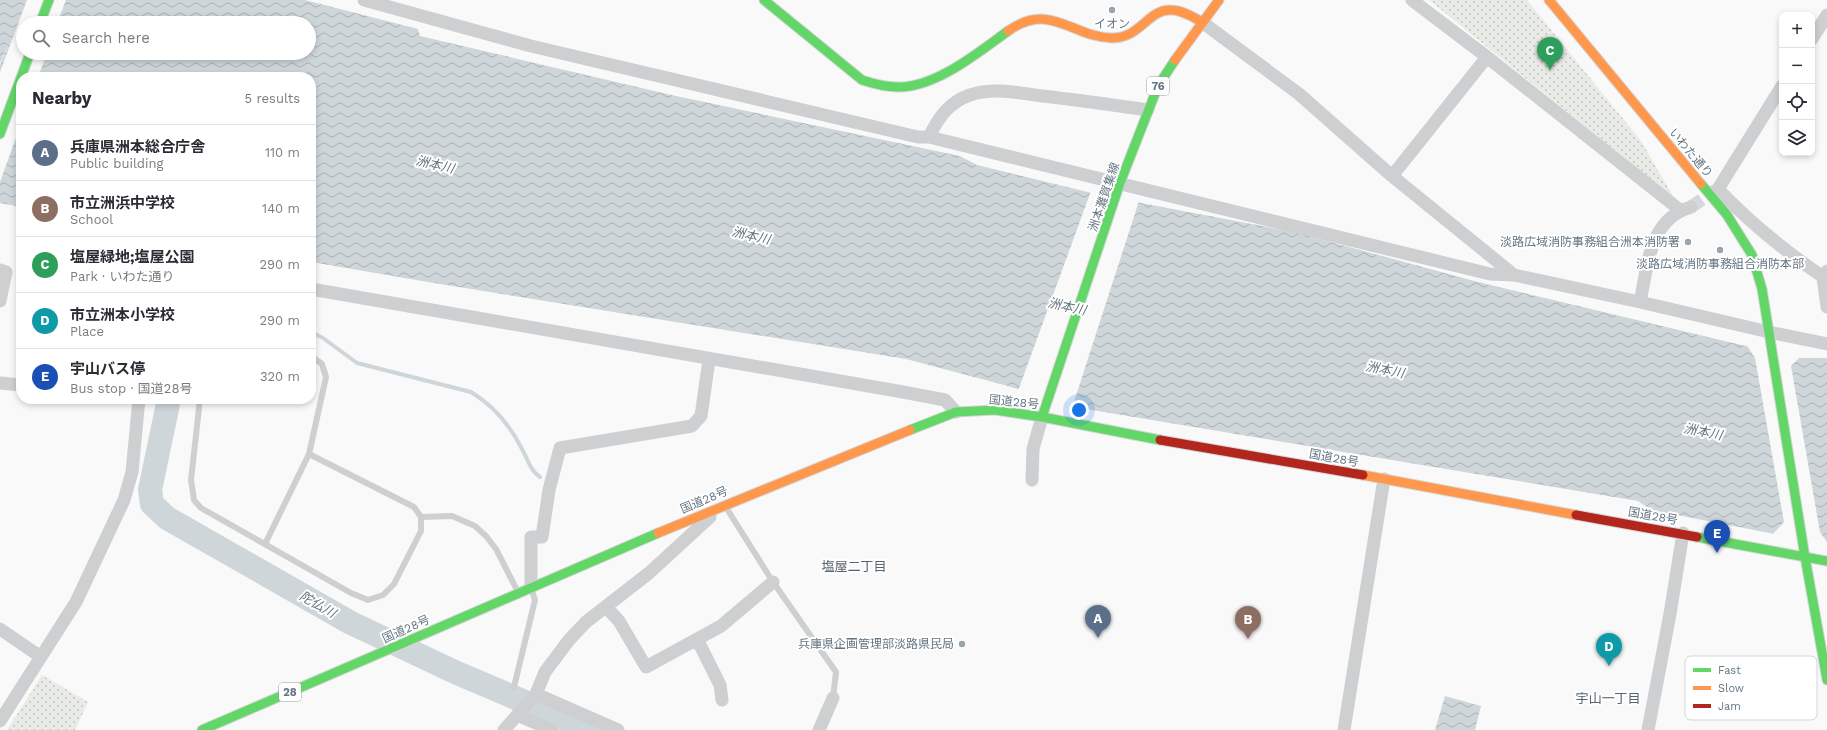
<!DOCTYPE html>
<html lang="en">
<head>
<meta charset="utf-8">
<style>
	body { margin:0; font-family:"Work Sans","Noto Sans JP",sans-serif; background:#f2f2f3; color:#2b2b33 }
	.controls { position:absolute; right:12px; top:12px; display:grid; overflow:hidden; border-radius:8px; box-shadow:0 2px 6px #0003 }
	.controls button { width:36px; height:36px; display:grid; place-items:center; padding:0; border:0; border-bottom:1px solid #e1e1e2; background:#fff; color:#2b2b33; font:20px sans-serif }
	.you { position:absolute; left:1079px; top:410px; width:14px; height:14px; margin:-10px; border:3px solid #fff; border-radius:50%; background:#1a73e8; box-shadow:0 0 0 6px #1a73e833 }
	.badge { display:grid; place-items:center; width:26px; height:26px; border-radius:50%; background:#5c6169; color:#fff; font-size:13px; font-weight:700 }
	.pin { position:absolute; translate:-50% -33px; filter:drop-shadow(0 1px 2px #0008) }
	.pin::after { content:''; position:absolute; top:21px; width:14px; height:12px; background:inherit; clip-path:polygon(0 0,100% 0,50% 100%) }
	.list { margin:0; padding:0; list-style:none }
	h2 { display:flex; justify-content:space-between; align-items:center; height:52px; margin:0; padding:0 16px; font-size:17px }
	h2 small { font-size:13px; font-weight:400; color:#7c7c81 }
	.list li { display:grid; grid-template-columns:26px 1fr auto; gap:12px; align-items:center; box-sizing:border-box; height:56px; padding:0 16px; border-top:1px solid #e1e1e2 }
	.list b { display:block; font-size:15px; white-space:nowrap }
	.list p { margin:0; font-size:13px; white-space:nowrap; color:#7c7c81 }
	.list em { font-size:13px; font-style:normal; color:#7c7c81 }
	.icon { flex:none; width:22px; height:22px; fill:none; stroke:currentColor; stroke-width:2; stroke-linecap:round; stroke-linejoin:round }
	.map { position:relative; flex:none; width:1827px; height:730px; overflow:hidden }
	.search { position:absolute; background:#fff; box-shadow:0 2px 6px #0003; left:16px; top:16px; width:300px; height:44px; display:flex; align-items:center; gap:10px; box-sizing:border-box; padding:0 14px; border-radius:22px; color:#7c7c81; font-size:15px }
	.panel { position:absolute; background:#fff; box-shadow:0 2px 6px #0003; left:16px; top:72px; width:300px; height:332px; border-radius:16px }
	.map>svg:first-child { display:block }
</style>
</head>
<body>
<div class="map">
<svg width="1827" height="730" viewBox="0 0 1827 730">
	<defs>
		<pattern id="grass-dots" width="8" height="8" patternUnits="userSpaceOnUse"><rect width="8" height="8" fill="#e8ebe6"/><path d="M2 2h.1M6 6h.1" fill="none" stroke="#c0c3c0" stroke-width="1.8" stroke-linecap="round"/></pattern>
		<pattern id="water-waves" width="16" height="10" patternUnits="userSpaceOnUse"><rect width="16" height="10" fill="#ced6d9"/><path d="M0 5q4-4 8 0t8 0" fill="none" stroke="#abb2b5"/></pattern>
	</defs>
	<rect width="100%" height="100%" fill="#f9f9f9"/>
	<path fill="url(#grass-dots)" d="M1429,0H1527L1641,141L1674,198Z
		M42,675L88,702L75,730H7Z"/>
	<path fill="url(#water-waves)" fill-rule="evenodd" d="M0,0H305L418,29L420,36L676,96L960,156L977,165L1104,196L1294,232L1478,282L1733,343L1800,358H1827V544L1651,510L1638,501L1074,407L1008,386L906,359L428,282L311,262V77H21V207L0,203V66L9,41L0,64ZM23,23H309V53H23Z
		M1445,696L1481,706L1475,730H1435Z"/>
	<path fill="#f9f9f9" d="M27,0H66L57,23H23V53H47L38,77H21V124L0,182V72Z
		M1091,191L1139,201L1072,408L1018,391Z
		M1746,344L1801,356L1791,366L1820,532L1827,542V546L1773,534L1784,522L1755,358Z"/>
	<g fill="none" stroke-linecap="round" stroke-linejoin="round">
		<path stroke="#ced6d9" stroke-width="4" d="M311,332L323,338L357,363L471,392C494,406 510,425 522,449C528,460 530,470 540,477"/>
		<path stroke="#ced6d9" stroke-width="24" d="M169,399L150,490L152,504L167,518L351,623L457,673L591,730"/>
		<path stroke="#d4d8dc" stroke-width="13" stroke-dasharray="13 6" stroke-linecap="butt" d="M1691,207L1716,190"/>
		<defs>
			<path id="fast" d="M764,0L862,80C874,84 885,87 898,87C935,88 979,52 1008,31
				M40,23L49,0
				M0,134L30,53
				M1701,184L1727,215L1752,255L1762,289L1805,557L1827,680
				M1042,417L1120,183L1158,86L1175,60
				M910,430L956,412L995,410L1042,417L1160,440
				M1697,537L1827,561
				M202,730L658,533"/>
			<path id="slow" d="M1549,0L1701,184
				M1008,31C1051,1 1071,37 1112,38C1141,38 1148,9 1171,10C1182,10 1193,17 1202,22
				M1175,60L1219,0
				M1363,475L1576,515
				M658,533L910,430"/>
			<path id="jam" d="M1160,440L1363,475
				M1576,515L1697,537"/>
		</defs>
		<use href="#fast" stroke="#d5d6d7" stroke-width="11"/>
		<use href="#slow" stroke="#d5d6d7" stroke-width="11"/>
		<use href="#jam" stroke="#d5d6d7" stroke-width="11"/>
		<path stroke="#cecfd0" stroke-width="6" d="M200,399L191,480L194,500L201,508L351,593L368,600L383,595L394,584L421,531V517L414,507L309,454
			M727,509L773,582L836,672L833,698
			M421,517L452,516L475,526L486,536L496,549L517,590
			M265,544L309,454L326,377L322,364L311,356
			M514,687L535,600L532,591"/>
		<path stroke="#cecfd0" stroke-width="13" d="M364,0L531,46L918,137H929L1490,274L1514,275L1640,302L1769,332L1827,344
			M1412,0L1487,57L1680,210
			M1202,22L1299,94L1392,176L1514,275
			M1812,39L1827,15
			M1782,86L1718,189C1749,222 1785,251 1823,277
			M929,137C938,118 949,102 970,95C993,87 1019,93 1042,96C1078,100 1113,105 1148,110
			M1392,176L1487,57
			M0,270L6,272L0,301
			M1827,271L1823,277L1827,307
			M311,289L903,392L945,400L956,412
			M1640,302C1648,265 1649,219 1691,207
			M0,383L21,385
			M1032,480L1033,449L1042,417
			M531,587V537H542L549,490L560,448L692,426L701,416L709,360
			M606,607L619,621L646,667L721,626L773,582
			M0,629L41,657
			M697,639L720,685L722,700
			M536,694L618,730
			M517,715L552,730
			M0,721L76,602L124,500L132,472L139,399H137
			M504,730L536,694L545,672L569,640L586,622L649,573L710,517
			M819,730L833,698
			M1344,730L1384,479
			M1648,730L1670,614L1683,533"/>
		<use href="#fast" stroke="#63d668" stroke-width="9"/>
		<use href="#slow" stroke="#ff974d" stroke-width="9"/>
		<use href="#jam" stroke="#b3261e" stroke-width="9"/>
	</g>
	<g fill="#99a4ac" stroke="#fff" stroke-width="1.5">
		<circle cx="1112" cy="10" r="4"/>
		<circle cx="1688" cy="242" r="4"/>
		<circle cx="1720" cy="250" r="4"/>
		<circle cx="962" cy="644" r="4"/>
	</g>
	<g text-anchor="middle" stroke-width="4" stroke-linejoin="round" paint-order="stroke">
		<g fill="#fff" stroke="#939fa8" stroke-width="1">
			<rect x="1147" y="77" width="22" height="18" rx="3"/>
			<rect x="279" y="683" width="22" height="18" rx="3"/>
		</g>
		<g font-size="11" font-weight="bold" fill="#657683">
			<text x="1158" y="90">76</text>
			<text x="290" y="696">28</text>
		</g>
		<g font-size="12" fill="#657683" stroke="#fff">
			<text x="1112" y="28">イオン</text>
			<text x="1680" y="246" text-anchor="end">淡路広域消防事務組合洲本消防署</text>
			<text x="1720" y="268">淡路広域消防事務組合消防本部</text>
			<text x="954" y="648" text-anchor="end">兵庫県企画管理部淡路県民局</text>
		</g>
		<g font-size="12" fill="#657683" stroke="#fff">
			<text transform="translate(1691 153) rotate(50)" y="4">いわた通り</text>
			<text transform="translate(1104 197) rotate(-71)" y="4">洲本灘賀集線</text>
			<text transform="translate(1014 402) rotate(6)" y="4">国道28号</text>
			<text transform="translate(1334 458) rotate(10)" y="4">国道28号</text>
			<text transform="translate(704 500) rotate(-23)" y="4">国道28号</text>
			<text transform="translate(1653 516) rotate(10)" y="4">国道28号</text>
			<text transform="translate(406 629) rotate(-24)" y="4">国道28号</text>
		</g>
		<g font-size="13" font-style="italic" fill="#60757c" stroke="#fff">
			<text transform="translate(435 164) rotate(13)" y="5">洲本川</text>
			<text transform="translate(751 235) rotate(13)" y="5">洲本川</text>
			<text transform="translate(1067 306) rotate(12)" y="5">洲本川</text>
			<text transform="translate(1385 369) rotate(11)" y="5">洲本川</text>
			<text transform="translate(1703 431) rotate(11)" y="5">洲本川</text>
			<text transform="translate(318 604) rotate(30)" y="5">陀仏川</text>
		</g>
		<g font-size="13" fill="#57646e" stroke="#fff">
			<text x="854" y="571">塩屋二丁目</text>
			<text x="1608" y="703">宇山一丁目</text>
		</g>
	</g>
	<rect x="1685" y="656" width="132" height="64" rx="6" fill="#fff" stroke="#d1d6da" stroke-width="1"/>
	<rect x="1693" y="668" width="18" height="4" fill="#63d668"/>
	<rect x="1693" y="686" width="18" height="4" fill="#ff974d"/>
	<rect x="1693" y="704" width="18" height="4" fill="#b3261e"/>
	<g font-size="11" fill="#657683">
		<text x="1718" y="674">Fast</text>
		<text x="1718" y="692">Slow</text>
		<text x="1718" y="710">Jam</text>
	</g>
</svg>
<div class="controls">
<button>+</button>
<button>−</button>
<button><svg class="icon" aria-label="locate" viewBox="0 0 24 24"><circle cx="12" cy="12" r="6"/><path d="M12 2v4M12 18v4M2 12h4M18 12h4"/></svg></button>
<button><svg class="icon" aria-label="layers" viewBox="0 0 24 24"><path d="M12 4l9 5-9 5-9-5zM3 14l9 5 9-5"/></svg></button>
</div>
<div class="you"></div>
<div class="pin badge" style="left:1098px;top:638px;background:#5c6f8a">A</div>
<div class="pin badge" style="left:1248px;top:639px;background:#8d6e63">B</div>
<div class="pin badge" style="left:1550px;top:70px;background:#2e9e5b">C</div>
<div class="pin badge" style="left:1609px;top:666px;background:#0f9aa8">D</div>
<div class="pin badge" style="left:1717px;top:553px;background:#1a4fb4">E</div>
<div class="search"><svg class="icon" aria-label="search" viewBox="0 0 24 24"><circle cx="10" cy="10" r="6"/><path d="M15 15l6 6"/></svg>Search here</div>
<section class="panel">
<h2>Nearby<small>5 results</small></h2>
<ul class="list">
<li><span class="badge" style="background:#5c6f8a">A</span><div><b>兵庫県洲本総合庁舎</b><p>Public building</p></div><em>110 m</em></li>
<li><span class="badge" style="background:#8d6e63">B</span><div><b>市立洲浜中学校</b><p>School</p></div><em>140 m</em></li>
<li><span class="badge" style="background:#2e9e5b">C</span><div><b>塩屋緑地;塩屋公園</b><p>Park · いわた通り</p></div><em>290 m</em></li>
<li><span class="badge" style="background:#0f9aa8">D</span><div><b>市立洲本小学校</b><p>Place</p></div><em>290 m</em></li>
<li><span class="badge" style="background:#1a4fb4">E</span><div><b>宇山バス停</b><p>Bus stop · 国道28号</p></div><em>320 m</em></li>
</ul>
</section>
</div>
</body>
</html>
